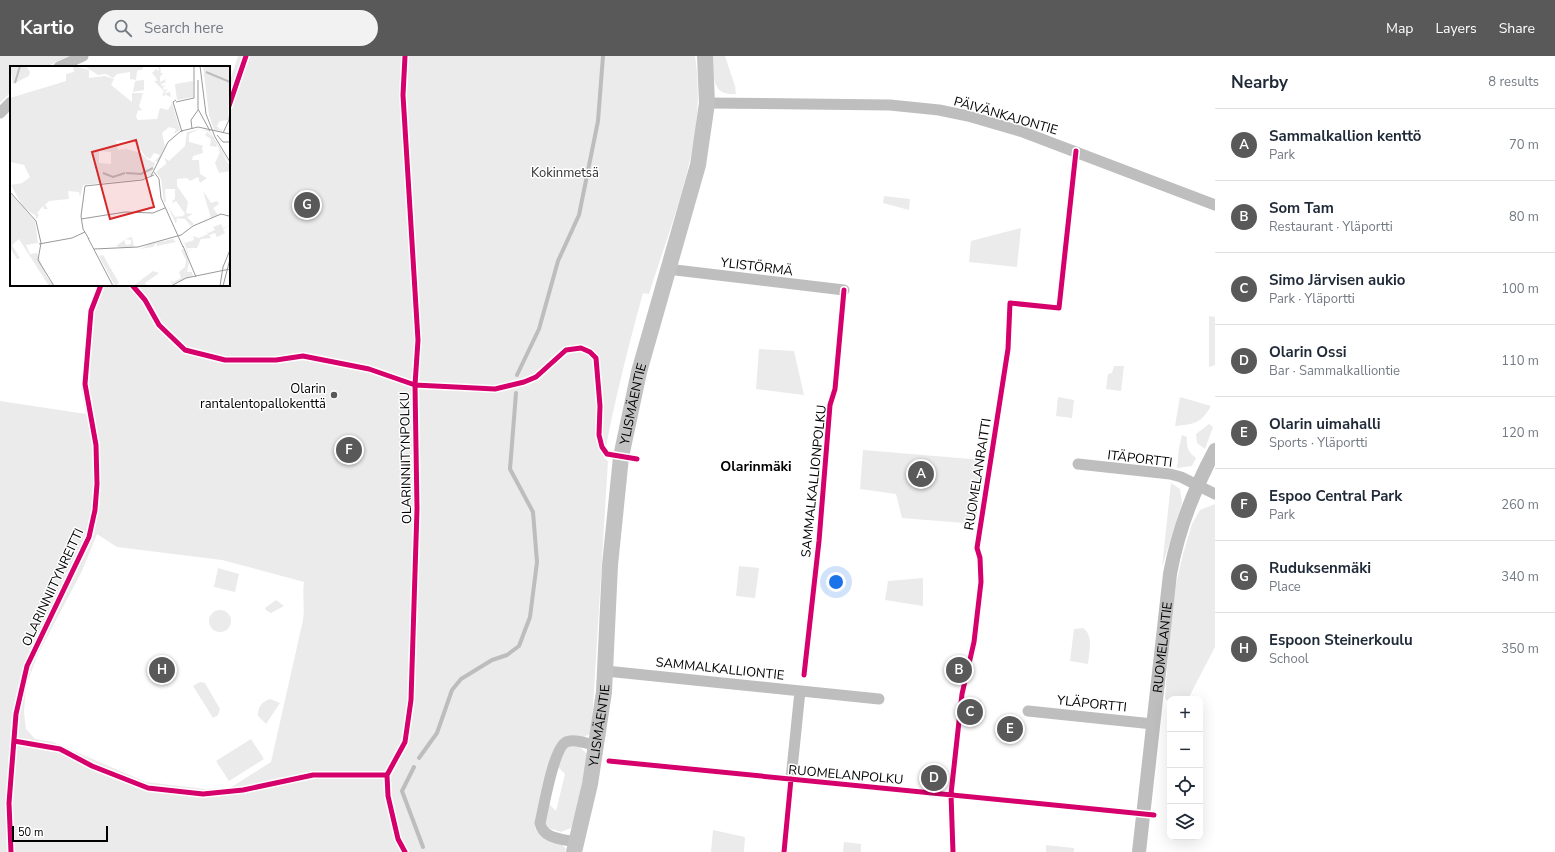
<!DOCTYPE html>
<html lang="en">
<head>
<meta charset="utf-8">
<style>
	body { margin:0; font-family:"Nunito Sans",sans-serif; background:#f2f2f3; color:#1f2937 }
	.controls { position:absolute; right:12px; bottom:12px; display:grid; overflow:hidden; border-radius:8px; box-shadow:0 4px 16px #0002 }
	.controls button { width:36px; height:36px; display:grid; place-items:center; padding:0; border:0; border-bottom:1px solid #e0e1e3; background:#fff; color:#1f2937; font:20px sans-serif }
	.scale { position:absolute; left:12px; bottom:10px; width:96px; box-sizing:border-box; padding-left:4px; border:2px solid #000; border-top:0; font-size:11px; line-height:14px; white-space:nowrap; color:#000; -webkit-text-stroke:3px #fff; paint-order:stroke }
	.you { position:absolute; left:836px; top:526px; width:14px; height:14px; margin:-10px; border:3px solid #fff; border-radius:50%; background:#1a73e8; box-shadow:0 0 0 6px #1a73e833 }
	.badge { display:grid; place-items:center; width:26px; height:26px; border-radius:50%; background:#595959; color:#fff; font-size:13px; font-weight:700 }
	.pin { position:absolute; translate:-50% -50%; border:2px solid #fff; box-shadow:0 1px 4px #0006 }
	.list { margin:0; padding:0; list-style:none }
	h2 { display:flex; justify-content:space-between; align-items:center; height:52px; margin:0; padding:0 16px; font-size:17px }
	h2 small { font-size:13px; font-weight:400; color:#747a83 }
	.list li { display:grid; grid-template-columns:26px 1fr auto; gap:12px; align-items:center; box-sizing:border-box; height:72px; padding:0 16px; border-top:1px solid #e0e1e3 }
	.list b { display:block; font-size:15px; white-space:nowrap }
	.list p { margin:0; font-size:13px; white-space:nowrap; color:#747a83 }
	.list em { font-size:13px; font-style:normal; color:#747a83 }
	.icon { flex:none; width:22px; height:22px; fill:none; stroke:currentColor; stroke-width:2; stroke-linecap:round; stroke-linejoin:round }
	.map { position:relative; flex:none; width:1215px; height:796px; overflow:hidden }
	header { display:flex; align-items:center; gap:24px; box-sizing:border-box; height:56px; padding:0 20px; background:#595959; color:#fff }
	header strong { font-size:19px }
	nav { display:flex; gap:22px; margin-inline-start:auto; font-size:14px }
	.search { width:280px; height:36px; background:#f2f2f3; display:flex; align-items:center; gap:10px; box-sizing:border-box; padding:0 14px; border-radius:22px; color:#747a83; font-size:15px }
	main { display:flex }
	aside { flex:1; background:#fff }
	.map>svg:first-child { display:block }
</style>
</head>
<body>
<header>
<strong>Kartio</strong>
<div class="search"><svg class="icon" aria-label="search" viewBox="0 0 24 24"><circle cx="10" cy="10" r="6"/><path d="M15 15l6 6"/></svg>Search here</div>
<nav><a>Map</a><a>Layers</a><a>Share</a></nav>
</header>
<main>
<div class="map">
<svg width="1215" height="796" viewBox="0 0 1215 796">
	<rect width="100%" height="100%" fill="#fff"/>
	<path fill="#ebebeb" fill-rule="evenodd" d="M0,0H69L46,11H11V36L0,47Z
		M238,0H695C708,82 673,161 649,238L643,237C628,292 614,346 604,402L608,405L592,667L590,678L584,681L568,682L553,695L535,772C542,784 558,781 566,793L565,796H0V345L86,358L81,332L88,253L97,229H229V27ZM97,478L117,491L222,504L304,526C302,539 305,550 303,564L271,706L230,732L206,733L146,726L53,686L35,683L26,673L24,656L26,630L38,598L82,515Z
		M713,0H725L735,30L736,38C710,40 714,19 713,0Z
		M884,140L910,143L909,154L883,147Z
		M1021,172L1017,211L969,206L971,185Z
		M1209,260L1215,261V309L1209,311Z
		M759,293L794,295L804,339L756,333Z
		M1114,310H1124L1121,335L1106,333L1108,318L1112,317Z
		M1058,341L1074,344L1072,362L1056,360Z
		M1180,341L1211,350C1200,368 1195,368 1175,370Z
		M1209,368L1213,371L1205,393L1197,387L1196,378Z
		M1182,379L1187,381C1186,391 1188,396 1196,402L1192,410L1177,412L1179,392Z
		M863,394L983,404L976,468L902,462L896,438L860,433Z
		M1171,427L1180,433L1182,447L1162,511Z
		M1215,448V591L1188,643H1170V666L1167,662L1170,646L1165,643L1170,569L1176,528L1183,498L1192,468L1200,454Z
		M739,510L759,512L755,542L736,540Z
		M218,512L239,518L235,536L214,531Z
		M923,522V550L885,544L888,525Z
		M276,544L284,550L271,557L267,555L265,552Z
		M209 565a11 11 0 1 1 22 0a11 11 0 1 1-22 0Z
		M1083,572C1094,579 1089,596 1088,608L1070,605L1074,573Z
		M200,626L205,627L220,653L218,659L213,662L193,630Z
		M962,641L981,644L977,669L961,668Z
		M270,643L280,647L266,668L258,660C258,651 261,646 270,643Z
		M251,683L264,703L229,725L216,705Z
		M566,689L580,691L587,698V704L574,765L571,772L561,776L548,772L545,766L547,746L556,755L565,718L556,709Z
		M713,774L745,781L744,796H711Z
		M844,786L861,788V796H843Z
		M1046,789L1074,792V796H1046Z"/>
	<g fill="none" stroke-linecap="round" stroke-linejoin="round">
		<path stroke="#bdbdbd" stroke-width="4" d="M517,319L539,273L558,205L579,159L598,65L603,0
			M419,702L437,677L452,634L461,623L492,604L507,599L519,590L530,561L537,506L533,456L510,413L516,337
			M414,711L402,735L423,791"/>
		<path stroke="#bebebe" stroke-width="11" d="M59,11L83,0
			M707,47L890,49L939,54L968,60L1023,76L1215,149
			M0,57L11,46
			M667,213L844,234
			M1078,408L1170,418L1181,421L1215,438
			M606,615L879,643
			M1028,655L1153,668
			M791,723L800,635
			M576,786C562,783 543,783 540,767C544,751 553,693 566,686C574,682 589,688 597,690"/>
		<path stroke="#bebebe" stroke-width="14" id="s1" d="M1139,796L1170,518C1178,474 1194,433 1215,394"/>
		<path stroke="#c2c2c2" stroke-width="16" id="s2" d="M574,796L590,728L604,636L610,509L621,401L639,316L698,109L707,47L705,0"/>
		<defs>
			<path id="cycleway" d="M405,0L403,39L418,284L415,329L417,453L411,644L405,686L387,719L388,740L398,783L405,796
				M229,50L246,0
				M132,229L145,244L159,269L185,294L225,304H276L303,300L369,313L415,329L495,333L524,326L536,321L566,294L581,292L590,296L596,302L600,350L599,379L602,391L607,398L637,403
				M804,619L819,485L830,349L835,333L844,234
				M14,685L60,693L92,710L148,732L203,738L243,734L313,719H387
				M609,705L1154,759
				M11,796L9,747L16,658L27,610L89,481L95,454L97,428L96,389L85,328L91,255L101,229
				M784,796L791,723
				M953,796L951,738L962,638L974,586L981,526L980,502L977,492L1008,293L1010,247L1059,252L1076,95"/>
		</defs>
		<use href="#cycleway" stroke="#fff" stroke-width="8"/>
		<use href="#cycleway" stroke="#d6006c" stroke-width="5"/>
	</g>
	<circle fill="#595959" stroke="#fff" stroke-width="1.5" cx="334" cy="339" r="4"/>
	<g text-anchor="middle" stroke-width="3" stroke-linejoin="round" paint-order="stroke">
		<g font-size="13" fill="#000" stroke="#fff">
			<text transform="translate(1006 59) rotate(16)" y="5">PÄIVÄNKAJONTIE</text>
			<text transform="translate(757 210) rotate(7)" y="5">YLISTÖRMÄ</text>
			<text dy="5" stroke="none"><textPath href="#s2" startOffset="453">YLISMÄENTIE</textPath></text>
			<text transform="translate(405 402) rotate(-91)" y="5">OLARINNIITYNPOLKU</text>
			<text transform="translate(1140 402) rotate(7)" y="5">ITÄPORTTI</text>
			<text transform="translate(977 418) rotate(-81)" y="5">RUOMELANRAITTI</text>
			<text transform="translate(813 425) rotate(-84)" y="5">SAMMALKALLIONPOLKU</text>
			<text transform="translate(52 531) rotate(-65)" y="5">OLARINNIITYNREITTI</text>
			<text dy="5" stroke="none"><textPath href="#s1" startOffset="206">RUOMELANTIE</textPath></text>
			<text transform="translate(720 612) rotate(6)" y="5">SAMMALKALLIONTIE</text>
			<text transform="translate(1092 647) rotate(6)" y="5">YLÄPORTTI</text>
			<text dy="5" stroke="none"><textPath href="#s2" startOffset="129">YLISMÄENTIE</textPath></text>
			<text transform="translate(846 718) rotate(5)" y="5">RUOMELANPOLKU</text>
		</g>
		<g font-size="13" fill="#313131" stroke="#fff">
			<text x="565" y="121">Kokinmetsä</text>
		</g>
		<g font-size="13" fill="#000" stroke="#fff" text-anchor="end">
			<text x="326" y="337">Olarin<tspan x="326" dy="15">rantalentopallokenttä</tspan></text>
		</g>
		<g font-size="14" font-weight="bold" fill="#000" stroke="#fff">
			<text x="756" y="415">Olarinmäki</text>
		</g>
	</g>
	<g transform="translate(10 10)">
		<rect width="220" height="220" fill="#fff"/>
		<path d="M0,0H16L20,6L19,10L3,18ZM63,0L79,4V12L95,10L104,13L101,19L122,36V27H133L129,40L132,45L128,44L126,51L128,54L147,53L150,42L158,44L162,37L170,64L164,68L166,63L159,61L152,67L155,80L148,96L145,95L150,89L144,87L140,93L136,91L123,74L99,75H106L108,84L116,83L131,87L137,93L145,97L141,109L132,113L73,119L70,131L69,126L58,125L59,133L39,135L35,139L38,143H34L33,140L27,147L29,149L26,154V150L13,141L1,119L12,117L20,111L14,99L0,96V32L56,15V8L64,6ZM89,85L101,86V98L89,97ZM74,0H133V3L127,5L126,14L120,13V6L107,8L103,12L96,8L88,9ZM148,0H150L151,7H153L151,10L155,11L150,10V16L156,13L155,16H157L151,18L152,20L157,19L153,21L154,24L158,23L154,27L160,26L161,31L156,29L158,27L152,31L137,27L152,31L154,25L144,15H147L146,12L142,7L146,3L149,5ZM193,0H220L218,54L210,55L207,60L211,64L213,62L212,65L204,64L199,49ZM134,14V24L123,26L125,15ZM183,15V31L167,34L165,18ZM190,63L179,68V76L194,80L192,81L193,87L183,90L182,94H189L190,108L197,112L190,117L188,111L180,115L177,112L167,113V120L178,136L176,147L183,148L177,151L184,158L181,160L175,153L167,152L166,158L158,140L165,151L173,150L175,148L166,135L163,137L162,135L165,133V123H155L156,136H154L151,113L146,106L156,98L155,92L159,95L175,80L177,66L169,68ZM190,64H199L201,67L220,98L210,85L220,100V105L209,107L205,97L210,86L208,81L205,76L207,81L200,80L201,73L195,69L197,66L202,71L198,65ZM193,125L201,137L207,135L209,138L203,142L208,149L201,152ZM0,127L25,155L28,177L16,179L20,188L27,187L37,211L44,220H39L9,173L2,179L10,192L7,193L0,182ZM211,158L213,162L220,159L213,163L215,167L207,171L205,167L199,169L201,172L191,173L187,182H177L179,192L172,169L175,177L184,174L183,170L189,172L198,168L195,161L198,167L205,164L203,161ZM122,171L124,181H128L112,182L106,180L114,174L116,179L121,178V174L115,173ZM163,173L166,176L147,180L146,177L143,181L130,183L140,178ZM174,183L179,196L177,206H182L183,210L162,218L160,213L163,216L171,212L169,206L175,201L176,194L171,184ZM93,189L109,217L105,220L89,190ZM143,205L149,207L135,217L136,219L123,220Z" fill="#ebebeb" fill-rule="evenodd"/>
		<path fill="none" stroke="#bdbdbd" stroke-width="2" d="M196,6L220,16M5,17L10,0M93,107L103,111L115,107M116,107L131,108L143,102"/>
		<path fill="none" stroke="#999" stroke-width="1" d="M190,0L196,48L205,71L220,96M188,14V43L200,65M166,34L163,36L172,66M166,36L184,32V0M182,63L181,54L188,44M213,67L219,54L220,42M207,69L213,76H220M144,106L149,113L151,132L173,181M141,110L158,76L171,65L188,61L220,68M0,126L26,155L31,177L28,194L44,220M71,153L115,146L143,147L155,142M78,172L103,220M79,173L73,163L71,150L75,120L132,114L144,109M29,178L62,172L75,166M173,180L186,211M84,183L128,181L171,169L183,160L211,148L219,150M161,220L176,212L220,203M210,220L213,201L220,184M213,220L220,193"/>
		<path fill="#d62828" fill-opacity="0.15" stroke="#d62828" stroke-width="2" d="M126,74L144,141L100,153L82,86Z"/>
		<rect width="220" height="220" fill="none" stroke="#000" stroke-width="2"/>
	</g>
</svg>
<div class="controls">
<button>+</button>
<button>−</button>
<button><svg class="icon" aria-label="locate" viewBox="0 0 24 24"><circle cx="12" cy="12" r="6"/><path d="M12 2v4M12 18v4M2 12h4M18 12h4"/></svg></button>
<button><svg class="icon" aria-label="layers" viewBox="0 0 24 24"><path d="M12 4l9 5-9 5-9-5zM3 14l9 5 9-5"/></svg></button>
</div>
<div class="scale">50 m</div>
<div class="you"></div>
<div class="pin badge" style="left:921px;top:418px">A</div>
<div class="pin badge" style="left:959px;top:614px">B</div>
<div class="pin badge" style="left:970px;top:656px">C</div>
<div class="pin badge" style="left:934px;top:722px">D</div>
<div class="pin badge" style="left:1010px;top:673px">E</div>
<div class="pin badge" style="left:349px;top:394px">F</div>
<div class="pin badge" style="left:307px;top:149px">G</div>
<div class="pin badge" style="left:162px;top:614px">H</div>
</div>
<aside>
<h2>Nearby<small>8 results</small></h2>
<ul class="list">
<li><span class="badge">A</span><div><b>Sammalkallion kenttö</b><p>Park</p></div><em>70 m</em></li>
<li><span class="badge">B</span><div><b>Som Tam</b><p>Restaurant · Yläportti</p></div><em>80 m</em></li>
<li><span class="badge">C</span><div><b>Simo Järvisen aukio</b><p>Park · Yläportti</p></div><em>100 m</em></li>
<li><span class="badge">D</span><div><b>Olarin Ossi</b><p>Bar · Sammalkalliontie</p></div><em>110 m</em></li>
<li><span class="badge">E</span><div><b>Olarin uimahalli</b><p>Sports · Yläportti</p></div><em>120 m</em></li>
<li><span class="badge">F</span><div><b>Espoo Central Park</b><p>Park</p></div><em>260 m</em></li>
<li><span class="badge">G</span><div><b>Ruduksenmäki</b><p>Place</p></div><em>340 m</em></li>
<li><span class="badge">H</span><div><b>Espoon Steinerkoulu</b><p>School</p></div><em>350 m</em></li>
</ul>
</aside>
</main>
</body>
</html>
